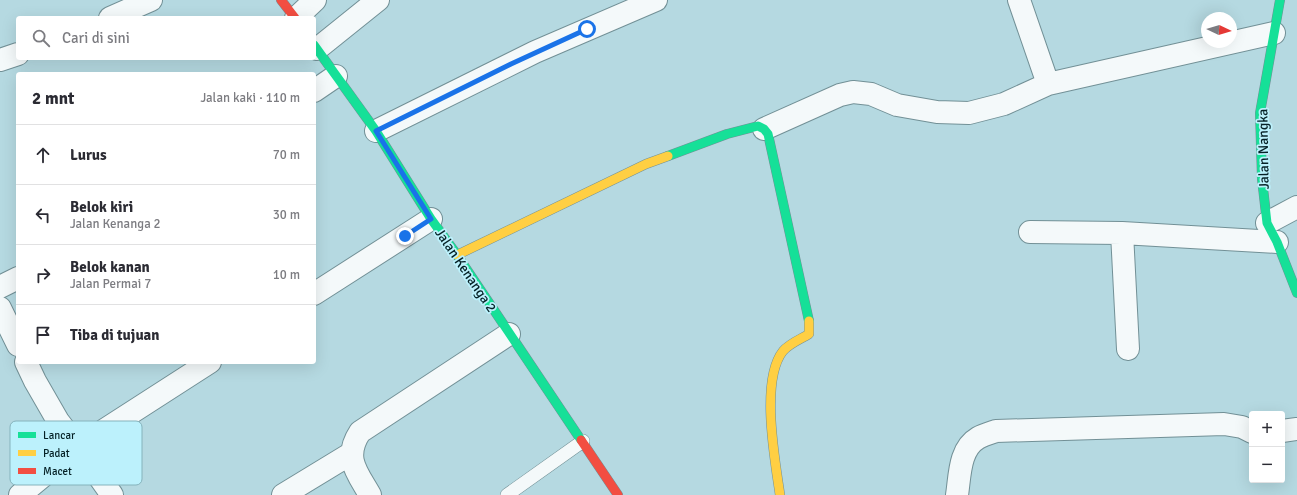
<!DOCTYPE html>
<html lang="id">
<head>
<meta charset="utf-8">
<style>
	body { margin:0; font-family:Signika,sans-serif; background:#f2f2f3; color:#2b2b33 }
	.controls { position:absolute; right:12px; bottom:12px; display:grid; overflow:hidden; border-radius:4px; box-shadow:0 4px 16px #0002 }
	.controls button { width:36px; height:36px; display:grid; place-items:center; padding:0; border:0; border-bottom:1px solid #e1e1e2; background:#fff; color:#2b2b33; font:20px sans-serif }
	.compass { position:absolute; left:1201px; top:12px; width:36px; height:36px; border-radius:50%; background:#fff; box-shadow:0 4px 16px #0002; rotate:94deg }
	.stop { position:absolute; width:12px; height:12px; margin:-9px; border:3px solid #1a73e8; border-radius:50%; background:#fff }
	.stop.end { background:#1a73e8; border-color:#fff; box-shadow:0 1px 4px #0008 }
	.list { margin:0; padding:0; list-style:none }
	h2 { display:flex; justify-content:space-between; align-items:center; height:52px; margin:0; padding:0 16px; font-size:17px }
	h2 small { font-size:13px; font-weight:400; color:#7c7c81 }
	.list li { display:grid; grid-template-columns:26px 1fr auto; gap:12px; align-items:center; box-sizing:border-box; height:60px; padding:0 16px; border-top:1px solid #e1e1e2 }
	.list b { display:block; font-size:15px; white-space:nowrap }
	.list p { margin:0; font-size:13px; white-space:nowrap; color:#7c7c81 }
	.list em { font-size:13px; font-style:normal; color:#7c7c81 }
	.icon { flex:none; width:22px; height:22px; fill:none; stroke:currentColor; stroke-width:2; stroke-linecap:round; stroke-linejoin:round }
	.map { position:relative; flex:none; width:1297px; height:495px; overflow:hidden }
	.search { position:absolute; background:#fff; box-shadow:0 4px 16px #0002; left:16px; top:16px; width:300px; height:44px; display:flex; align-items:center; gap:10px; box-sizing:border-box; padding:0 14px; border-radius:4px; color:#7c7c81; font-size:15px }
	.panel { position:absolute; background:#fff; box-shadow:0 4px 16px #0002; left:16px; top:72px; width:300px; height:292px; border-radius:4px }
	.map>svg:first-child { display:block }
</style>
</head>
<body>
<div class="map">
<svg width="1297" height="495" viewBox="0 0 1297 495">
	<rect width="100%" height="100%" fill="#b5d9e1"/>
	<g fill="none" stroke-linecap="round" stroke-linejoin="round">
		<defs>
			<path id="lane" d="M507,495L583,441"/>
			<path id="street" d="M1019,0L1048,84
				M110,18L151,0
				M296,18L315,0
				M317,49L378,0
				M0,60L18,54
				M314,91L336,76
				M764,129L840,95L853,92L871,94L897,105L937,112L969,113L1004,104L1048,84L1274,33
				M376,131L535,52L656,0
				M1267,223L1297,207
				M1030,232L1122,233L1277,242
				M1122,233L1128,349
				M0,287L18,278
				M314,294L431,219
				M0,308L18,345
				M26,362L35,381L58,421L78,447L112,495
				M1282,431L1297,429
				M20,495L78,447L210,362
				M283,495L352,453
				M370,495C357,472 343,458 360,432L509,334
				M957,495C960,476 959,449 978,438C983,435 990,433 996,431L1224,424L1242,427L1252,432"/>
			<path id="fast" d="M1280,0L1260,113L1262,179L1267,223L1277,242L1297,293
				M314,45L376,131L431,219L457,255L581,440
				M668,156L727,134L758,126L764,129L768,134L809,321"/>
			<path id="slow" d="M457,255L646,164L668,156
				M780,495C775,460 760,380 783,351C790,343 801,339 809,334V321"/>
			<path id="jam" d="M281,0L295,18
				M581,440L618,495"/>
		</defs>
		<use href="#lane" stroke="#729096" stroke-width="14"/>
		<use href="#street" stroke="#729096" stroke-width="24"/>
		<use href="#fast" stroke="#729096" stroke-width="10"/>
		<use href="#slow" stroke="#729096" stroke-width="10"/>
		<use href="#jam" stroke="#729096" stroke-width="10"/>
		<use href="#lane" stroke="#f4f9fa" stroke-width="13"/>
		<use href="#street" stroke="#f4f9fa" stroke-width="22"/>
		<use href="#fast" stroke="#16e098" stroke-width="9"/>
		<use href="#slow" stroke="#ffcf43" stroke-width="9"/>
		<use href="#jam" stroke="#f24e42" stroke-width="9"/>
	</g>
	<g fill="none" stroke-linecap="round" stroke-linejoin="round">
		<path stroke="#1a73e8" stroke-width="5" d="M405,236L431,219L376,131L511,64L587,29"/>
	</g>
	<g text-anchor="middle" stroke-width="3.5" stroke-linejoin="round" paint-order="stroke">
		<g font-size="14" fill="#052126" stroke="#bcf1fc">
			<text transform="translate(1263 149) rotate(-91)" y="5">Jalan Nangka</text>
			<text transform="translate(466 270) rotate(56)" y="5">Jalan Kenanga 2</text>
		</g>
	</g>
	<rect x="10" y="421" width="132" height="64" rx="6" fill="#bcf1fc" stroke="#85b3bc" stroke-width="1"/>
	<rect x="18" y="432" width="18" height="6" fill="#16e098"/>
	<rect x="18" y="450" width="18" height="6" fill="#ffcf43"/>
	<rect x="18" y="468" width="18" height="6" fill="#f24e42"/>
	<g font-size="11" fill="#052126">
		<text x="43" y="439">Lancar</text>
		<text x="43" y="457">Padat</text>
		<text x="43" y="475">Macet</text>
	</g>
</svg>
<div class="controls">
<button>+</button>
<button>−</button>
</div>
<svg class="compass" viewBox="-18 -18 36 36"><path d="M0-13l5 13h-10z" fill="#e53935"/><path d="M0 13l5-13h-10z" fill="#7c7c81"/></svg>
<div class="stop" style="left:587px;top:29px"></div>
<div class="stop end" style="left:405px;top:236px"></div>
<div class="search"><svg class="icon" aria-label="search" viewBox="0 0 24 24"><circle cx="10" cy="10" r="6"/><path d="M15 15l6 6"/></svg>Cari di sini</div>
<section class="panel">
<h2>2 mnt<small>Jalan kaki · 110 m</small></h2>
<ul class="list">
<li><svg class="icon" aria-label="ahead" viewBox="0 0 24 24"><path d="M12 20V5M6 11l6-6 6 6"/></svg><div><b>Lurus</b></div><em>70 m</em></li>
<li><svg class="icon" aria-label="left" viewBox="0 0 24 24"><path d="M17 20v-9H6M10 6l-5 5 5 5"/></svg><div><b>Belok kiri</b><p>Jalan Kenanga 2</p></div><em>30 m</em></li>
<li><svg class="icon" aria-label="right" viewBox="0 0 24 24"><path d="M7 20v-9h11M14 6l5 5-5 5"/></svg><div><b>Belok kanan</b><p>Jalan Permai 7</p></div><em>10 m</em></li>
<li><svg class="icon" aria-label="arrive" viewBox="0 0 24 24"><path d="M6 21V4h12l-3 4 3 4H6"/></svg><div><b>Tiba di tujuan</b></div></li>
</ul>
</section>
</div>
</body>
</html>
